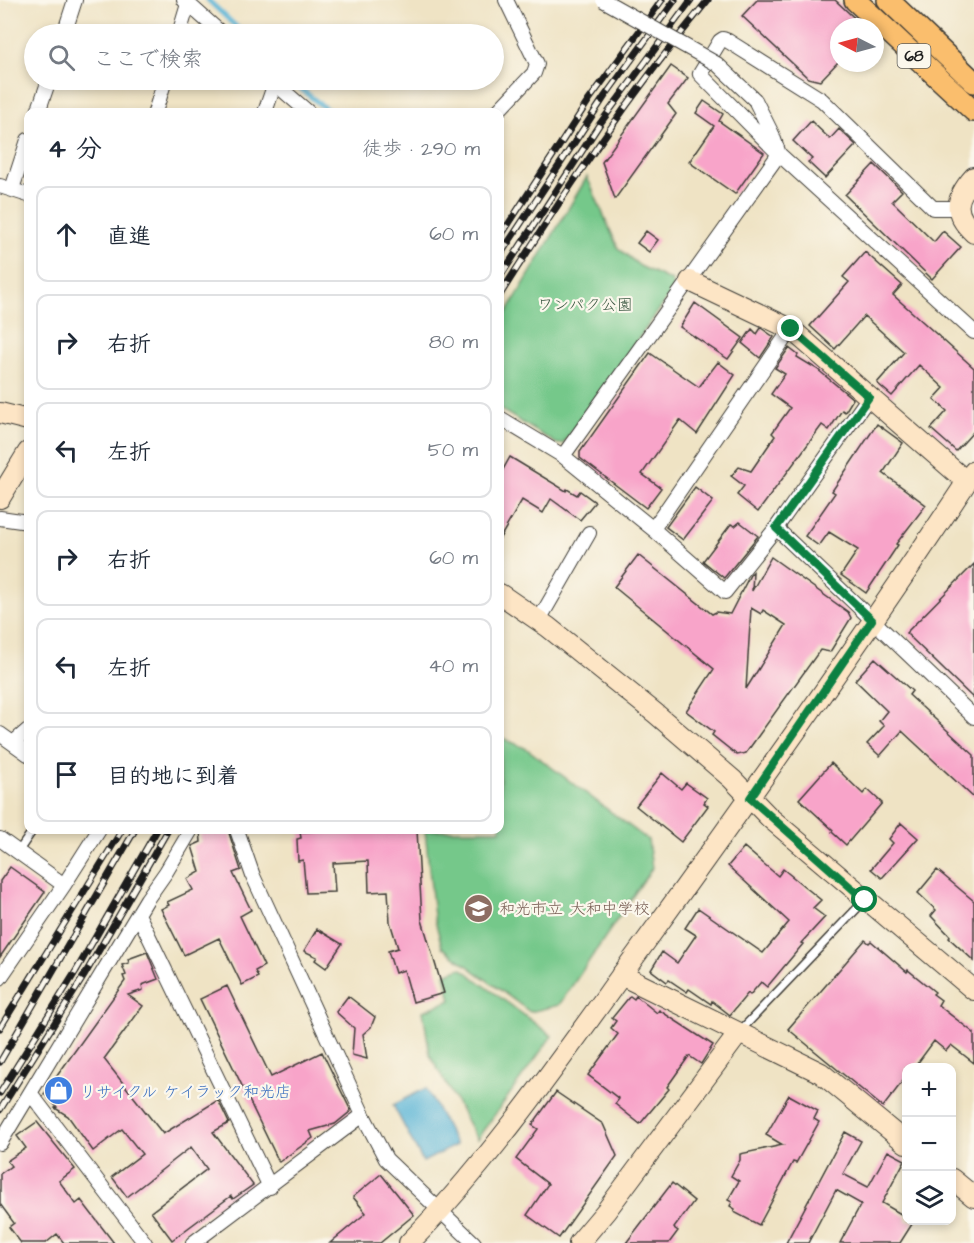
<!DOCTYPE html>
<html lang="ja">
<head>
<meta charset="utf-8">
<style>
	body { margin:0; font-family:"Architects Daughter","Klee One",sans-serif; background:#f2f2f3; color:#1f2937 }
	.controls { position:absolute; right:18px; bottom:18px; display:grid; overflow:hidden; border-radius:12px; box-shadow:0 3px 9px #0003 }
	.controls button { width:54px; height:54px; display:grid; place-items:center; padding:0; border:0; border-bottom:2px solid #e0e1e3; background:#fff; color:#1f2937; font:30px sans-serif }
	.compass { position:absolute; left:830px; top:18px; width:54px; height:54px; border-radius:50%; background:#fff; box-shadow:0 3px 9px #0003; rotate:276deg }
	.stop { position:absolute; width:18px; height:18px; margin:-14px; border:4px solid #0b8043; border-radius:50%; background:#fff }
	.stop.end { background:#0b8043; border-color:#fff; box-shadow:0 2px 6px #0008 }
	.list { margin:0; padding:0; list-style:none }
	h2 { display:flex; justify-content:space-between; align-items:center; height:78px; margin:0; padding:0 24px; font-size:26px }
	h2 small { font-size:20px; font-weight:400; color:#747a83 }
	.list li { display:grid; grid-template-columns:39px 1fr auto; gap:18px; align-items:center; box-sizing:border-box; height:96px; margin:0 12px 12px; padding:0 12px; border:2px solid #e0e1e3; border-radius:12px }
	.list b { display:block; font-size:22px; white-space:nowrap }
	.list em { font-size:20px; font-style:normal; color:#747a83 }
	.icon { flex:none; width:33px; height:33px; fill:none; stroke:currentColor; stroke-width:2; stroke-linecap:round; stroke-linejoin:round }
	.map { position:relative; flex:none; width:974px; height:1243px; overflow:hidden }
	.search { position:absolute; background:#fff; box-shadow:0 3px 9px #0003; left:24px; top:24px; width:480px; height:66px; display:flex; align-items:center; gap:15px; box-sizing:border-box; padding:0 21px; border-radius:33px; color:#747a83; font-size:22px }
	.panel { position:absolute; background:#fff; box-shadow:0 3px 9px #0003; left:24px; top:108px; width:480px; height:726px; border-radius:12px }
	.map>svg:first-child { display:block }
</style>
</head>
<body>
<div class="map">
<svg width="974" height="1243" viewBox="0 0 974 1243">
	<rect width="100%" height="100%" fill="#fbf7ec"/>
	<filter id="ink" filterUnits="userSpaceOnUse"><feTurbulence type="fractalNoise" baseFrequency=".0167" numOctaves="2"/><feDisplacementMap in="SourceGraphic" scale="12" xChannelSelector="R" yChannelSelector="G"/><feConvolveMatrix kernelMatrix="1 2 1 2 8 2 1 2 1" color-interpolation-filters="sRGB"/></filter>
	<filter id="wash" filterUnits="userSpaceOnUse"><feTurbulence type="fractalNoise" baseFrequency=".008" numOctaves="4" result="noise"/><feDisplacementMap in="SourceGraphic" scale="24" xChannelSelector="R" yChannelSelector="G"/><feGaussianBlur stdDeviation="1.35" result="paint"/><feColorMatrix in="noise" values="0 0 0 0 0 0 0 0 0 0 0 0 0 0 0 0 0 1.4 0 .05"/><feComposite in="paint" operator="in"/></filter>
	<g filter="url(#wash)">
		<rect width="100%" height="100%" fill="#efe3c4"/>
		<path fill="#75c88a" stroke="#487253" stroke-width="1.5" d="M587,177L618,248L640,266L672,281L674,289L563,444H557L500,409V324Z
			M500,737L527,749L648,840L652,868L559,1005L530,1012L442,947L434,916L425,830H500Z
			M461,968L552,1036L477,1139L430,1055L423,1011L451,1000L445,974Z"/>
		<path fill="#58b4d6" stroke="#3a6879" stroke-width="1.5" d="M426,1088L456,1145L423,1162L393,1105Z"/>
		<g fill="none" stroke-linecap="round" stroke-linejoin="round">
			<path stroke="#58b4d6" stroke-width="5" d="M208,0L244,34
				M290,80L330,112"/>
		</g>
		<g id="blocks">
			<path fill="#f8a4c9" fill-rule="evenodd" d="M757,0H835L864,27H839V61L820,81L808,78L742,16Z
				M671,66L688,78L668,104L676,114L615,199L602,162Z
				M704,101L723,114L719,121L764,153L735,194L689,162L714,126L696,113Z
				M811,121L830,139L839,129L856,145L825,178L808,162L812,159L793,141Z
				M874,164L902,191L892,201L934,242L943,231L961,247L932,279L845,195Z
				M646,231L658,240L649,252L637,243Z
				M865,252L902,285L893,295L974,368V431L956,451L931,429L947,411L934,399L944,388L919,365L892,396L877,383L904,352L864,316L835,349L810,326L849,282L843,277Z
				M695,303L743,338L728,359L680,327Z
				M761,328L774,337L760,358L742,343L752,329L757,334Z
				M789,348L798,355L797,357L817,369L853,399L845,412L842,410L829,430L822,425L758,512L737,495L744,486L731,476L739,467L751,471L775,436L772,433L790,408L771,394L785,374L775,368Z
				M650,353L699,387L718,362L735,375L697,434L680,420L642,474L661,488L646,508L580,458V452Z
				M877,424L903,443L883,473L926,505L896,544L898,545L866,593L841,575L858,550L829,532L819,546L805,536L835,493L832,491Z
				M510,457L566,491L567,489L577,495L580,491L595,502L580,520L551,499L543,513L522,500L500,538V475Z
				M695,487L713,501L683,540L666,527Z
				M740,522L758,536L724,578L703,561L731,524L735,526Z
				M638,555L712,614L716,612L730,614L750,575L753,572L752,591L771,557L848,612L851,618L830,652L820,650L746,753L737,755L712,735L714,732L686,711L714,669L614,587ZM751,608L761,614L763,610L786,625L746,689Z
				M974,564V699L906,633Z
				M875,658L912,691L909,695L974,755V798L902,731L880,756L867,744L884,726L879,721L887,711L855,680Z
				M831,763L863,794L867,789L882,803L846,845L832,832L833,830L799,799Z
				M662,773L681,789L686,783L707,798L704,803L708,806L681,842L636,806Z
				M901,823L918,838L882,878L871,869L893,843L889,839Z
				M200,830H228L241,870L233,873L251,910L240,916L264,966L255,971L258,977L242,985L219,938L184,955L161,909L169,905L167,902L193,890L187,879L200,872L192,846L201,842Z
				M338,830H417L422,920L444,993L413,1002L404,970L395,973L388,951L398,948L390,922L388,891L369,892L368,861L333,863L335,892L306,893L303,860L298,861L297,839L301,838L300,832Z
				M744,847L778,876L783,869L821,900L813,908L825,917L801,943L803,944L767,987L761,982L750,995L748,993L730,1015L712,1001L711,1004L689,989L687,992L669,980L667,982L651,970L662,952L677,963L696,935L685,928L698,908L763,953L789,922L728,866Z
				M10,867L45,892L0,957V881Z
				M937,870L974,901V961L949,938L950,936L931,916L936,910L918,893Z
				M317,929L342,944L326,968L315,960L317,957L304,951Z
				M865,940L869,943L871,941L907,972L908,970L935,992L933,994L941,1000L938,1005L974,1033V1063L951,1045L946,1051L934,1041L914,1068H906V1077L883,1107L788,1029Z
				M147,952L158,979L142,985L143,990L128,995L143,1006L104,1059L163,1134L218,1100L229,1123L213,1132L253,1185L233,1199L231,1196L172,1240L151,1212L207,1169L191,1147L127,1197L112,1177L142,1154L122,1129L93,1151L68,1116L55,1108L57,1107L44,1094L125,981L123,976L126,975L122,965L129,963L128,959Z
				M227,986L271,1077L322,1052L351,1111L335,1124L310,1131L313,1138L279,1162L200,999Z
				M348,996L375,1017L371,1027L363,1034L367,1059L352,1055L354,1028L336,1012Z
				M630,996L634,999L636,996L657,1013L659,1010L713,1045L701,1064L689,1056L667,1087L669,1089L640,1124L615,1104L619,1099L588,1075L618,1034L611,1028L616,1021L612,1018Z
				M556,1092L603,1124L617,1156L559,1238L527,1215L548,1184L516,1159L538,1129L532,1125Z
				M789,1095L818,1111L814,1119L819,1122L796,1163L793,1162L759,1225L734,1212L735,1209L730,1206L732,1202L728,1200L739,1181L731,1176L740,1160V1154L783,1145L766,1135Z
				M37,1122L75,1169L59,1181L76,1204L81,1200L114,1243H64L57,1234L46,1243H21L9,1227L14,1223L0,1204V1174L11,1166L7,1161L26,1148L17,1136Z
				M845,1132L861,1141L843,1174L868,1187L888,1151L905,1160L882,1203L906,1217V1221H914L900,1243H840L861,1204L836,1190L808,1243H786Z
				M381,1174L414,1215L380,1243H330L366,1213L353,1197Z
				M672,1183L694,1201L674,1228L678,1231L669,1243H626Z"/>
		</g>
	</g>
	<g filter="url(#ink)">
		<use href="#blocks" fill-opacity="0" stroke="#3c3a35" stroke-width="1.5"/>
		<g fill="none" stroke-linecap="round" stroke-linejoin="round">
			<defs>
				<path id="lane" d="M18,852L33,830
					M740,1031L865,900"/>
				<path id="street" d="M184,0L222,34
					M64,34L75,0
					M179,34L188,4
					M271,80L308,112
					M755,100L772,134L779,154L974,332
					M38,112L49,80
					M155,112L165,80
					M265,112L275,83
					M497,112L534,73L537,64L506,0
					M0,186L28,195
					M12,189L28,140
					M500,418L563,456L653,529L725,592L776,528L869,397
					M563,456L779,154L700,74L720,41L723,39L728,41L822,100L933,208H958
					M0,518L28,522
					M776,528L974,717
					M653,529L791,329
					M539,620L589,533
					M0,734L28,754
					M13,743L28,730
					M237,830L253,876L363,1115L386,1159L474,1243
					M0,839L64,885
					M138,914L270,1187
					M0,978L64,885L99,830
					M31,1094L145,1243
					M0,1143L147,899L166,872L191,830
					M193,1243L363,1115"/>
				<path id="secondary" d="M974,177C955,198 952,213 974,233
					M690,281L791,329L967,482
					M0,413L28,420
					M0,498L28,452
					M500,594L548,627L655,713L732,779L770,818L974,990
					M621,975L821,1073L906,1143
					M952,1179L974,1197
					M409,1243C495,1156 569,1047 641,948C755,791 867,633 974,471
					M579,1243L606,1211L739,1033"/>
				<path id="primary" d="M855,0L974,111
					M888,0L974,82"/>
			</defs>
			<use href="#lane" stroke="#3c3a35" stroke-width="10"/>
			<use href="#street" stroke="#3c3a35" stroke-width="16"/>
			<use href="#secondary" stroke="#3c3a35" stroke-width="22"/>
			<use href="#primary" stroke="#3c3a35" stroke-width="24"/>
			<use href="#lane" stroke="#fff" stroke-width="7"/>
			<use href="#street" stroke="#fff" stroke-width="14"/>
			<use href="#secondary" stroke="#fde5c5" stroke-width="20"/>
			<use href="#primary" stroke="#fabe6d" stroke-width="21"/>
			<defs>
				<path id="rail" d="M500,237L589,100L662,0
					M500,255L605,96L675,0
					M500,277L599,125L691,0
					M500,295C564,193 631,93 708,0
					M0,1028L122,830
					M0,1062L135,830
					M0,1093L76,971L157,830
					M0,1110L84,976L168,830"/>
			</defs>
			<use href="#rail" stroke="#1c1c1c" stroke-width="7"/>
			<use href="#rail" stroke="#fbf7ec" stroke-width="4.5" stroke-dasharray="14" stroke-linecap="butt"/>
			<defs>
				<path id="street-bridge" d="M603,0L717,64L755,100"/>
			</defs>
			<use href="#street-bridge" stroke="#3c3a35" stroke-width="16" stroke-linecap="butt"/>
			<use href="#street-bridge" stroke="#fff" stroke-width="14"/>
		</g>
	</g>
	<g fill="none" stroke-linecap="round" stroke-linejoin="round" filter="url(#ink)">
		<path stroke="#0b8043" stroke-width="8" d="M791,329L869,397L776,528L872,620L750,798L865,900"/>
	</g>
	<defs>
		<symbol id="school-disc" viewBox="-11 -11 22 22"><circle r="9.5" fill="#8d6e63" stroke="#fbf7ec"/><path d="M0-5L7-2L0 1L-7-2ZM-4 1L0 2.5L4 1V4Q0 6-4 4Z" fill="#fff"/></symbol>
		<symbol id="shop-disc" viewBox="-11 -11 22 22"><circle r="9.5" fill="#3f7fe0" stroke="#fbf7ec"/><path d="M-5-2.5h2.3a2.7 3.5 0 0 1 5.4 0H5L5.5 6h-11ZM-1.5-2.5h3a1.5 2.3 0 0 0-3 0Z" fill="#fff"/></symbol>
	</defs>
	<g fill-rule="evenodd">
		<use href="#school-disc" x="462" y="892" width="33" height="33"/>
		<use href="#shop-disc" x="42" y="1074" width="33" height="33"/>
	</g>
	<g text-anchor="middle" stroke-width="4.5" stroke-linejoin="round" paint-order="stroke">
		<rect fill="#fbf7ec" stroke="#5f5e5a" stroke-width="1.5" x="897.5" y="44" width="33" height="24" rx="4.5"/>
		<g font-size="15" font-weight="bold" fill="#1c1c1c">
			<text x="914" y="61">68</text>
		</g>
		<g font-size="16" fill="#3b5842" stroke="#fbf7ec">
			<text x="585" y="310">ワンパク公園</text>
		</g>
		<g font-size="16" fill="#785e54" stroke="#fbf7ec" text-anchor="start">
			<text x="499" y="914">和光市立 大和中学校</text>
		</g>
		<g font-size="16" fill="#366cbe" stroke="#fbf7ec" text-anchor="start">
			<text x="80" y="1097">リサイクル ケイラック和光店</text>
		</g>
	</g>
</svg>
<div class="controls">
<button>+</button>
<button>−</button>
<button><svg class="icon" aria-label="layers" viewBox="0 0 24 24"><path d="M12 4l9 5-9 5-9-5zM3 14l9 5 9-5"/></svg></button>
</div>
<svg class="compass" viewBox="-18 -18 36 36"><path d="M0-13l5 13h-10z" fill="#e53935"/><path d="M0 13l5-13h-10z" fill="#747a83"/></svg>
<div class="stop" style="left:865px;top:900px"></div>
<div class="stop end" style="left:791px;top:329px"></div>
<div class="search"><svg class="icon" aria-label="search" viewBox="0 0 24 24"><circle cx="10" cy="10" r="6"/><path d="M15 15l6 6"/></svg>ここで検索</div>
<section class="panel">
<h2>4 分<small>徒歩 · 290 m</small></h2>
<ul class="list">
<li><svg class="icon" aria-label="ahead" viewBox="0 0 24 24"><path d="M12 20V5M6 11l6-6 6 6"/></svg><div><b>直進</b></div><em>60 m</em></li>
<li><svg class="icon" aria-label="right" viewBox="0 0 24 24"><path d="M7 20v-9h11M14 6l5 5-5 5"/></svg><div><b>右折</b></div><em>80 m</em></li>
<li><svg class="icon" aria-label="left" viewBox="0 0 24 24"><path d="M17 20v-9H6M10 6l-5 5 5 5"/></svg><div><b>左折</b></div><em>50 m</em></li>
<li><svg class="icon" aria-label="right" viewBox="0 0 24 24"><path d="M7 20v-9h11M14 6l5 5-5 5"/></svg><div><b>右折</b></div><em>60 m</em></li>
<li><svg class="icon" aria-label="left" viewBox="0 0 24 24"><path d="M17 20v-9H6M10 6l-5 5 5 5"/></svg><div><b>左折</b></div><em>40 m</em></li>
<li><svg class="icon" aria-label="arrive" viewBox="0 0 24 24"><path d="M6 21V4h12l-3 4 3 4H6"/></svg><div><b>目的地に到着</b></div></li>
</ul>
</section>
</div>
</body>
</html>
